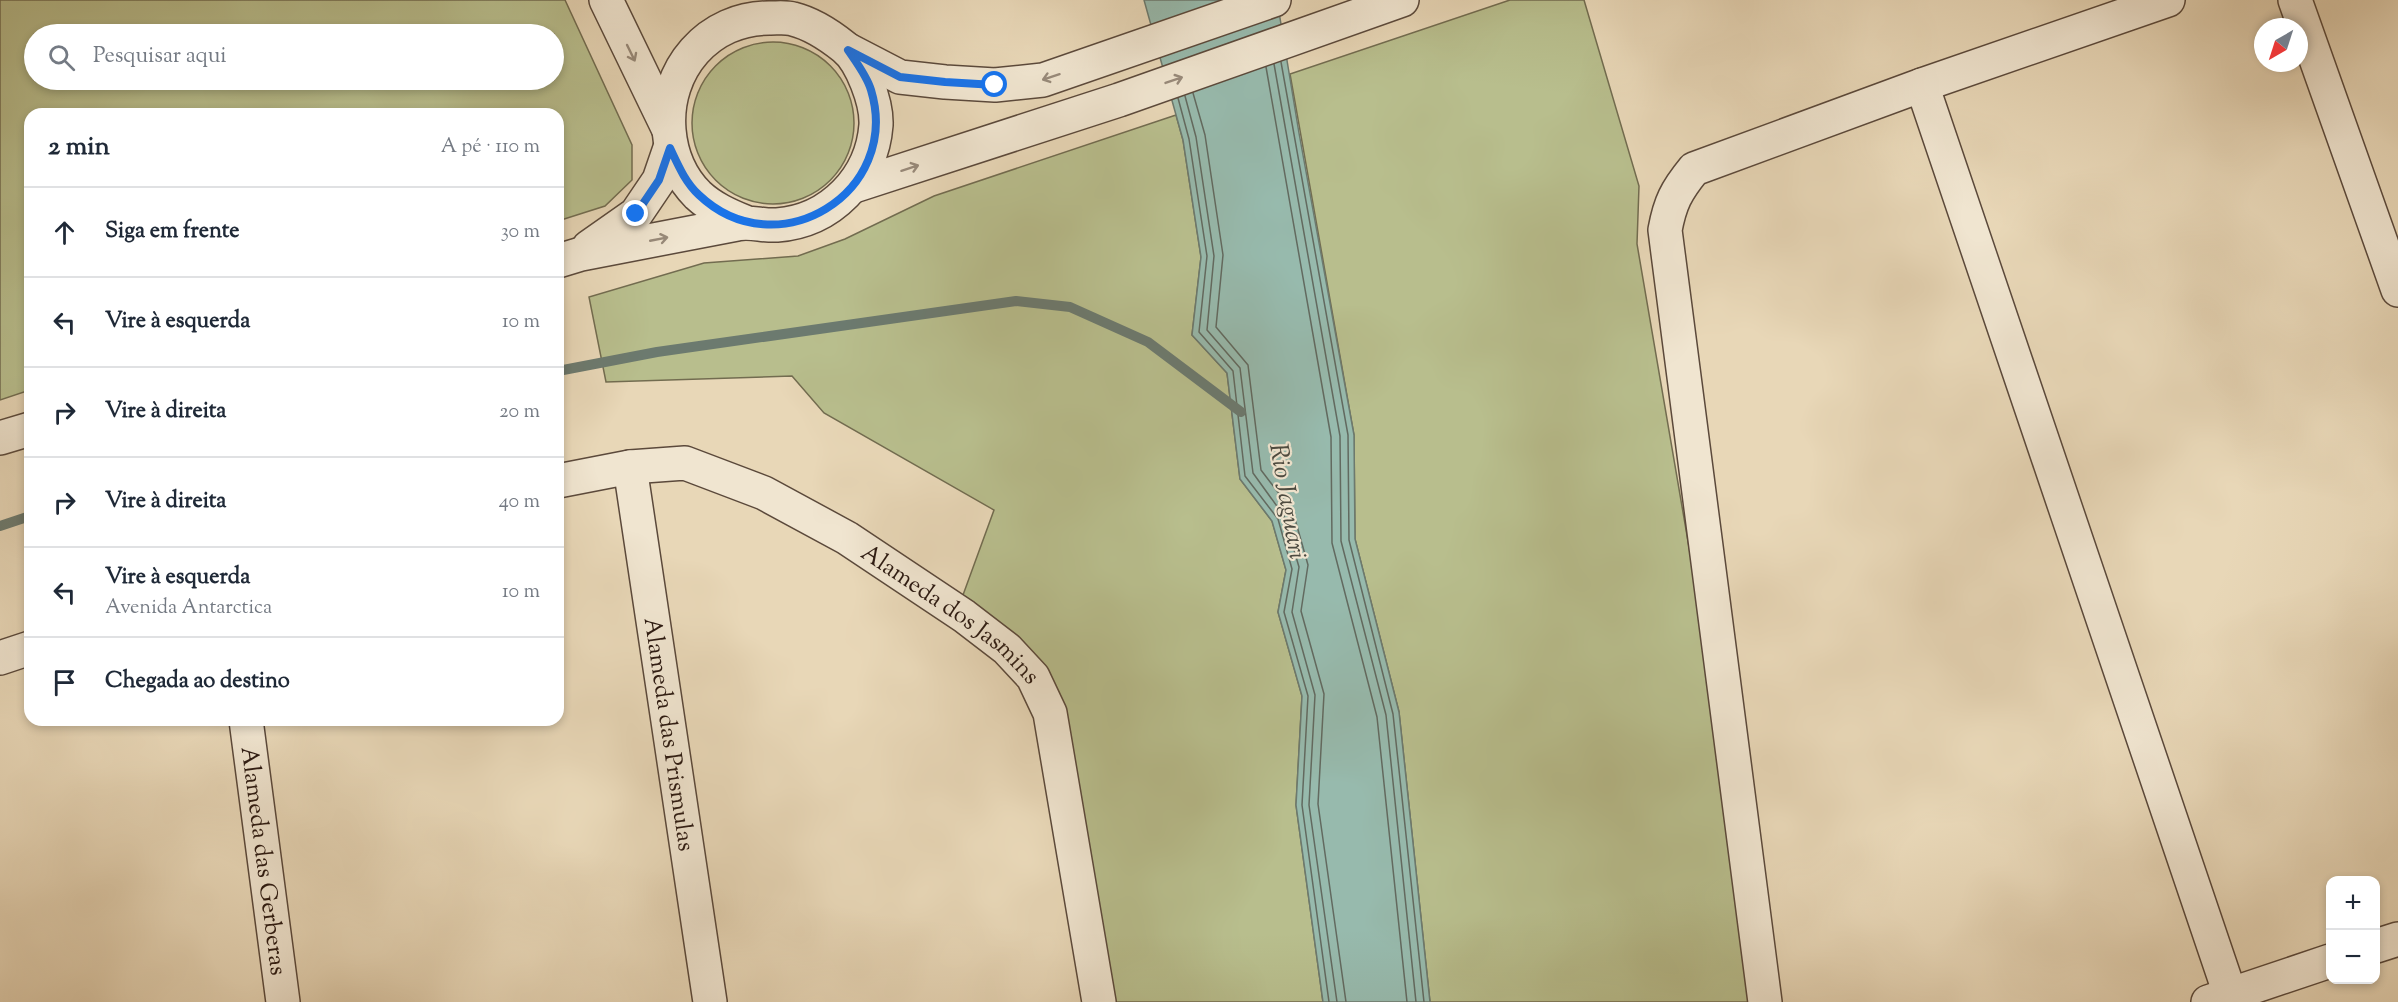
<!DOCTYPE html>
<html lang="pt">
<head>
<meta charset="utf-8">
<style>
	body { margin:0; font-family:"Sorts Mill Goudy",serif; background:#f6f6f7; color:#1f2937 }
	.controls { position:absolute; right:18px; bottom:18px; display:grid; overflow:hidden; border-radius:12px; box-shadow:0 3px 9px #0003 }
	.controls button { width:54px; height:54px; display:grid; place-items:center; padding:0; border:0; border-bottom:2px solid #e0e1e3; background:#fff; color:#1f2937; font:30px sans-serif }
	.compass { position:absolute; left:2254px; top:18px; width:54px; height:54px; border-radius:50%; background:#fff; box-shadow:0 3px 9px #0003; rotate:219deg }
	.stop { position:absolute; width:18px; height:18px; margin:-14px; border:4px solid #1a73e8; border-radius:50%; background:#fff }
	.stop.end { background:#1a73e8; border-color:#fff; box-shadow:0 2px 6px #0008 }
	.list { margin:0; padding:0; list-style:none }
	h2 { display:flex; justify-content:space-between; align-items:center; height:78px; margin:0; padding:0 24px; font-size:26px }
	h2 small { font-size:20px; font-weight:400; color:#747a83 }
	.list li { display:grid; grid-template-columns:39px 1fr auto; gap:18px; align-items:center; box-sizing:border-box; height:90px; padding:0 24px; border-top:2px solid #e0e1e3 }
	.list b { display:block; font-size:22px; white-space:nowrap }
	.list p { margin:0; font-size:20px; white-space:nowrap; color:#747a83 }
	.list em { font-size:20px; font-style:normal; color:#747a83 }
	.icon { flex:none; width:33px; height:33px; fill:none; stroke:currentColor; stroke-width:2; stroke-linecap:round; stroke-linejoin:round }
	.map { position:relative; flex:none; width:2398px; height:1002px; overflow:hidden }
	.search { position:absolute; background:#fff; box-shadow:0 3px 9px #0003; left:24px; top:24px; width:540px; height:66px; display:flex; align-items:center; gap:15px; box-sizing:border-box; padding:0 21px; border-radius:33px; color:#747a83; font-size:22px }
	.panel { position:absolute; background:#fff; box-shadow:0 3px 9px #0003; left:24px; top:108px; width:540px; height:618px; border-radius:18px }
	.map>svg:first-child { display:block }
</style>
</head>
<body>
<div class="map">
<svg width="2398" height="1002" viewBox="0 0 2398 1002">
	<rect width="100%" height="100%" fill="#e8d7b7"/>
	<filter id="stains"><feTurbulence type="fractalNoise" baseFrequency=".00333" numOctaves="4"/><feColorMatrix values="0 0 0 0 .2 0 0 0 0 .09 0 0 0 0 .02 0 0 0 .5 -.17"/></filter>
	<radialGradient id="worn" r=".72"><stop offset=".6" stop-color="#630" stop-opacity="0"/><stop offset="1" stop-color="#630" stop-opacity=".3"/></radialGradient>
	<path fill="#b8be8d" stroke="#726c50" stroke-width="1.5" fill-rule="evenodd" d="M0,0H565L632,145V180L605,206L558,221V114H30V390L0,400ZM554,34V80H34V34Z
		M1510,0H1584L1639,186L1637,244L1767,1002H1430L1399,712L1355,539L1354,435L1290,74Z
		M692 123a81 81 0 1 1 162 0a81 81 0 1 1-162 0Z
		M1176,115L1183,140L1201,257L1192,335L1227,373L1240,479L1272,521L1286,570L1278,612L1302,696L1296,805L1323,1002H1112L1068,720L1050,680L1025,648L963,595L994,510L824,413L792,376L606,382L589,297L704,263L798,256L845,239L934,196Z"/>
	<path fill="#97baad" stroke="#6c7a6f" stroke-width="1.5" d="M1144,0H1277L1299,133L1354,435L1355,539L1399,712L1430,1002H1323L1296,805L1302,696L1278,612L1286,570L1272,521L1240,479L1227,373L1192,335L1201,257L1183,140Z"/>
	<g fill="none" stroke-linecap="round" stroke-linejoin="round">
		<path stroke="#626a60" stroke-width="1.5" d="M1281,62L1348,435L1349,540L1393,714L1424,1002
			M1274,64L1340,436L1341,541L1386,715L1416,1002
			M1266,67L1331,437L1332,543L1377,717L1407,1002
			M1193,93L1205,135L1223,255L1216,327L1248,365L1261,470L1293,512L1308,565L1301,611L1324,694L1318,804L1346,1002
			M1185,96L1196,137L1214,256L1207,330L1240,368L1253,473L1284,516L1299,567L1292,612L1315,695L1309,805L1337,1002
			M1178,98L1189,139L1207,256L1199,332L1233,371L1245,476L1278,519L1292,569L1284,612L1308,696L1302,805L1329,1002"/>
		<path stroke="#6c7a6f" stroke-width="10" d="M558,371L657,352L1016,301L1070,307L1148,342L1241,412
			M0,526L30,516"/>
		<defs>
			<g id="minor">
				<path d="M606,0L668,128"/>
				<path d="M2295,0L2398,290"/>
				<path d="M848,50L900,77L945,82L995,85L1043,80L1274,0"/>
				<path d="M1922,85L2230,994"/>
				<path d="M854,186L1119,100L1402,0"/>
				<path d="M589,247L636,214L659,180L670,148"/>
				<path d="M558,261L581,254C633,244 685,234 737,224C750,221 763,226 777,225C831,221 872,178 876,125C877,103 862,61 844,47C829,35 813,24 793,19C786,17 778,18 771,18C708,17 664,70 669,130C671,154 680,177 698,195C712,208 728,215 745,222"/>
				<path d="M0,438L30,429"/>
				<path id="s1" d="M630,467L710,1002"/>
				<path id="s2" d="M558,481L630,467L685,463L764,493L847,538L964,616L1007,649L1033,677L1050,713L1099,1002"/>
				<path d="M0,658L30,648"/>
				<path id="s3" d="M246,720L283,1002"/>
				<path d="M2376,946L2398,939"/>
				<path d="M1765,1002L1665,230C1670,203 1676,191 1694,169L1922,85L2168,0"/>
				<path d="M2208,1002L2330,961"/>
			</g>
		</defs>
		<use href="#minor" stroke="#5b493b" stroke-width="36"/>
		<use href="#minor" stroke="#f0e5d0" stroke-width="33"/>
	</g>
	<defs><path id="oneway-shaft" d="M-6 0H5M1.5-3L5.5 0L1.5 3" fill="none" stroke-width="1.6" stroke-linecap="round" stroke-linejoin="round" transform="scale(1.5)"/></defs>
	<g stroke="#988a7a">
		<use href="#oneway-shaft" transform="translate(631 53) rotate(64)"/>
		<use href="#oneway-shaft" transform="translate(1051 77) rotate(162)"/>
		<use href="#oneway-shaft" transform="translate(1174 80) rotate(-19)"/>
		<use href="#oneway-shaft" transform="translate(910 168) rotate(-18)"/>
		<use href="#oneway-shaft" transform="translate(659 239) rotate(-11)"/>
	</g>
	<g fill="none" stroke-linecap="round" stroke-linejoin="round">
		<path stroke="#1a73e8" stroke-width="8" d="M636,214L659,180L670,148C678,165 685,182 699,195C777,269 902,193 871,90C867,76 856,62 848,50L900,77L945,82L995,85"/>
	</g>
	<g text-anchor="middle" stroke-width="4.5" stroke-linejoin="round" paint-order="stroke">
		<g font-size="24" fill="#2c1a12" stroke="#f0e5d0">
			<text dy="8" stroke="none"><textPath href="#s2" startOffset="436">Alameda dos Jasmins</textPath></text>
			<text dy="8" stroke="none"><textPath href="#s1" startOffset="270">Alameda das Prismulas</textPath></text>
			<text dy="8" stroke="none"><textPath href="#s3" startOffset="142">Alameda das Gerberas</textPath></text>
		</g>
		<g font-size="26" font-style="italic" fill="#4c4a40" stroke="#f0e5d0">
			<text transform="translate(1289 501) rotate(80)" y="9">Rio Jaguari</text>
		</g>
	</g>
	<rect width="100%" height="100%" filter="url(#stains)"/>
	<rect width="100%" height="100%" fill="url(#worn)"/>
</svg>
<div class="controls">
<button>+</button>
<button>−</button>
</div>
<svg class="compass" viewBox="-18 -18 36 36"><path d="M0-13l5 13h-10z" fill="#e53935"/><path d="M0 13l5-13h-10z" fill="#747a83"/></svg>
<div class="stop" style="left:995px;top:85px"></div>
<div class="stop end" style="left:636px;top:214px"></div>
<div class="search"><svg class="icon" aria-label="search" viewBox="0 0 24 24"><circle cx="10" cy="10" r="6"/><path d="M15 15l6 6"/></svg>Pesquisar aqui</div>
<section class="panel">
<h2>2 min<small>A pé · 110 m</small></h2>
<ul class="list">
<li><svg class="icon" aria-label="ahead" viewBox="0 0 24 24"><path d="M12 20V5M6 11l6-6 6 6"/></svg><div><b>Siga em frente</b></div><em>30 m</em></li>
<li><svg class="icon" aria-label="left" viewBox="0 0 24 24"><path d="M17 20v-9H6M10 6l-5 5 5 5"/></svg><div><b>Vire à esquerda</b></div><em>10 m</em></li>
<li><svg class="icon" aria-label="right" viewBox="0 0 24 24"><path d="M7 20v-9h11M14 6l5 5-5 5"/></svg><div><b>Vire à direita</b></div><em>20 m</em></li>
<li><svg class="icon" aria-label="right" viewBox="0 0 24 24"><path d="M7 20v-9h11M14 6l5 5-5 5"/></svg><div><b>Vire à direita</b></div><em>40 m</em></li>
<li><svg class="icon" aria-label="left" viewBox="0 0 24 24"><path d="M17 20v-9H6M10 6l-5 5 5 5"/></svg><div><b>Vire à esquerda</b><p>Avenida Antarctica</p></div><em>10 m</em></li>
<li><svg class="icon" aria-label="arrive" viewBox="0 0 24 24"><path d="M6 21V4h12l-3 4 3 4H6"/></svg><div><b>Chegada ao destino</b></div></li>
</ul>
</section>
</div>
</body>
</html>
